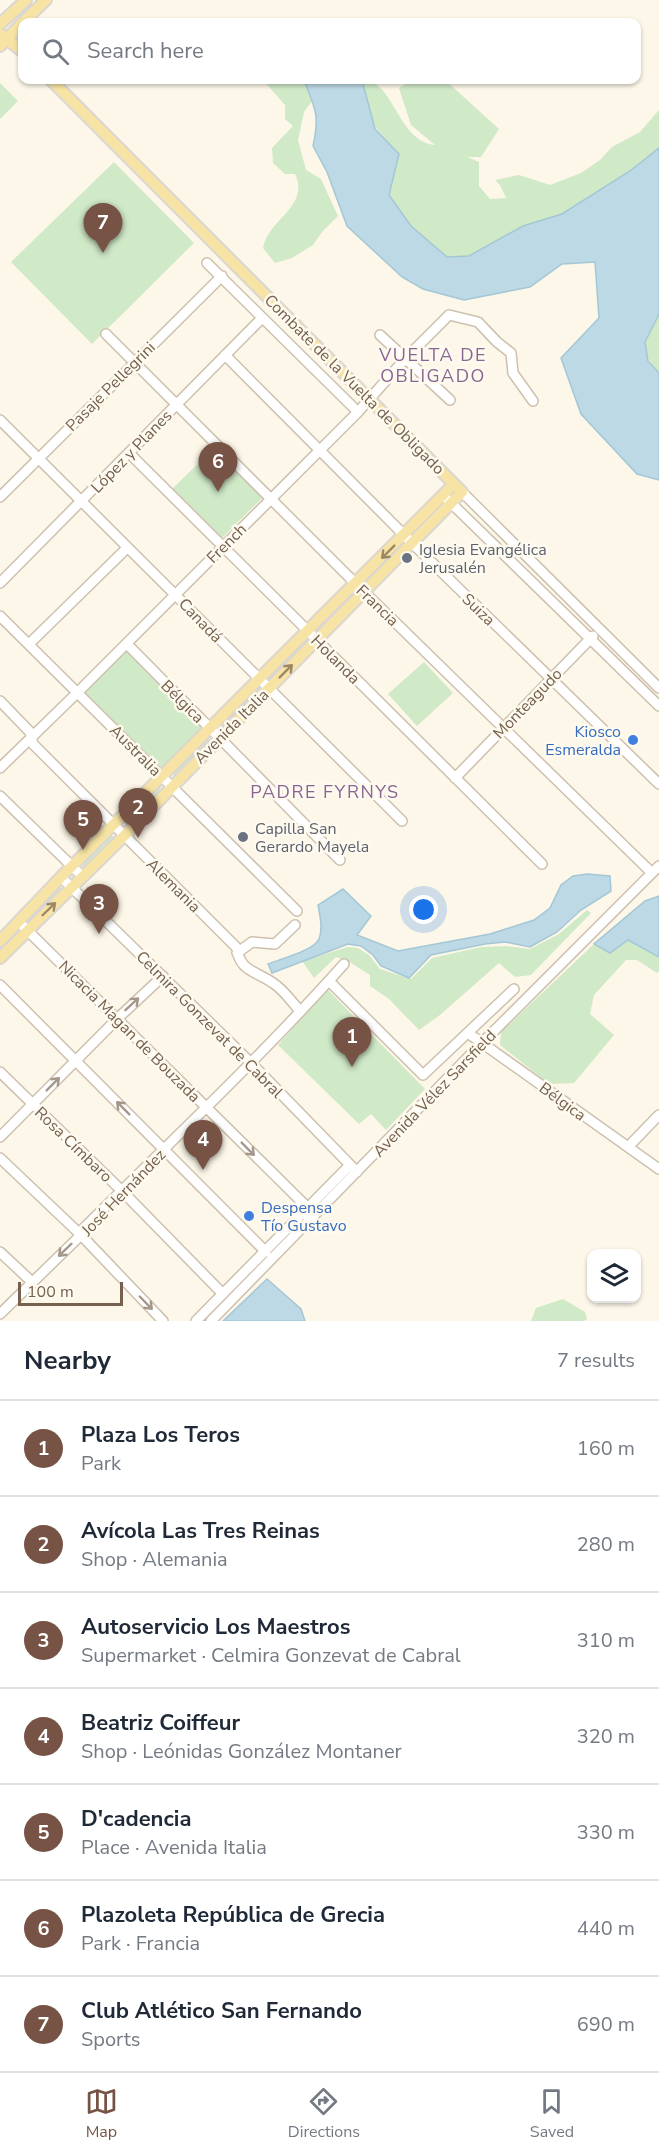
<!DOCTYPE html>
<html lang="en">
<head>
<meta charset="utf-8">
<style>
	body { margin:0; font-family:"Nunito Sans",sans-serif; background:#f6f6f7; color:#1f2937 }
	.controls { position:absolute; right:18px; bottom:18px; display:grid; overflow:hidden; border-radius:12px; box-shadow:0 2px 4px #0004 }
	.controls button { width:54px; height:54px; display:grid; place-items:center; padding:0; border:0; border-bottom:2px solid #e0e1e3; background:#fff; color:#1f2937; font:30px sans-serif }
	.scale { position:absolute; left:18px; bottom:15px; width:105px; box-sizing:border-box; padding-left:6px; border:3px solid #75614d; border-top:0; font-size:16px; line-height:21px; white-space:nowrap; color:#75614d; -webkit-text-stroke:4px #fefaef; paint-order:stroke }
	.you { position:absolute; left:424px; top:910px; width:21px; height:21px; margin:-15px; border:4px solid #fff; border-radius:50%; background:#1a73e8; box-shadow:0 0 0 9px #1a73e833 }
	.badge { display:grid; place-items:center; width:39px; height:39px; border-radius:50%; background:#765344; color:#fff; font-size:20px; font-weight:700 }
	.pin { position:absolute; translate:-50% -50px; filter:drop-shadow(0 2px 3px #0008) }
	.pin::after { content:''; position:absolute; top:32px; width:21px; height:18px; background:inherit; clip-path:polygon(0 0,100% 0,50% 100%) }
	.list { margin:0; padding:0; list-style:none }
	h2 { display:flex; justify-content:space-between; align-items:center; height:78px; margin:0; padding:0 24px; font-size:26px }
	h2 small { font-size:20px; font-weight:400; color:#747a83 }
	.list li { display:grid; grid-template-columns:39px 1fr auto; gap:18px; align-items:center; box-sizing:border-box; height:96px; padding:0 24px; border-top:2px solid #e0e1e3 }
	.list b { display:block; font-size:22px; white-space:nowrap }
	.list p { margin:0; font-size:20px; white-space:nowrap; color:#747a83 }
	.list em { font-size:20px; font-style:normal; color:#747a83 }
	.icon { flex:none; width:33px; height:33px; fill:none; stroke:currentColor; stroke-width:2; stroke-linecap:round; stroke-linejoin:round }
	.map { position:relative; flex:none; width:659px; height:1321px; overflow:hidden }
	.search { position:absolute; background:#fff; box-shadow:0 2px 4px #0004; left:18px; right:18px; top:18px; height:66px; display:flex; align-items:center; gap:15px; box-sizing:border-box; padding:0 21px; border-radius:12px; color:#747a83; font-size:22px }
	.sheet { height:750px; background:#fff }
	nav { display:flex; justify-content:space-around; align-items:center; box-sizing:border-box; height:84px; border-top:2px solid #e0e1e3; background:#fff; font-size:16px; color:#747a83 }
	nav a { display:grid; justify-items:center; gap:3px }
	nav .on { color:#765344 }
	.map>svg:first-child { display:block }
</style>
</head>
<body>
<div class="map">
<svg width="659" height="1321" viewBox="0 0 659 1321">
	<rect width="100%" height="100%" fill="#fcf7e8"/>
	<path fill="#d0e9c7" d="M263,80H304L312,101L304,112L298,140L306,170L321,179L338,216L322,232L313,245L292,258L275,263L263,248C264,244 265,239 268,235C280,215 308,201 295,174H285L273,163L272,148L293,126L285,119V105Z
		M362,80C394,79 397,141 435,145L411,125L399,88L412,80H445L499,129L481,157H467L479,162V186L490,199L506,198L500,185L495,180L519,175L550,185L581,173L600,160L612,147L640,132L659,110V148L630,171L562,214L523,226L469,256L447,257L411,226L389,195L399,154L374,126Z
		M0,83L18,101L0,119Z
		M114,162L194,243L92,344L11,262Z
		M659,314V373C636,349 646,340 659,314Z
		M215,447L264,496L222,538L172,489Z
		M127,651L205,728L163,769L85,693Z
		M424,662L453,693L417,726L388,694Z
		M257,689L260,692L222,728L221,725Z
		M208,739L211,740L175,777L173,774Z
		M159,787L162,790L126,826L124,822Z
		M111,835L114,838L83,869L82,865Z
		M60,887L63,890L29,923L27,919Z
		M587,910L591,913L531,975L515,977L499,963L440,1015L419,1030L389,999L370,986V975L348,961L336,957L314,978L302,961L348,947L358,948L369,955L380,969L411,979L432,958L481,947L506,946L530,949L559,934Z
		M627,940L659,957V971L657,973L637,960H626L594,995L590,1014L614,1035L574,1083L549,1084L500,1045L501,1032L594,944L610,953Z
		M327,989L425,1089L386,1130L371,1114L359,1124L278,1045Z
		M563,1299L585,1312L587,1319L584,1321H531L536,1308Z"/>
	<path fill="#bdd9e5" stroke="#a4c7d6" stroke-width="1.5" d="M304,80H362L375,129L399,154L389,195L411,226L447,257L469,256L523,226L562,214L630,171L659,148V314L645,342L648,361L659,373V480L637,474L581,414L561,358L599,318L595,262L562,264L530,287L464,300L423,289L402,277L347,226L327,172L313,146C320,114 315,109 304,80Z
		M587,874L610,876L611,891L581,910L557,932L530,947L505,942L485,944L431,955L409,978L381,966L373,955L361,946L348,944L272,973L268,964C280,959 315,950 319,939C323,929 320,916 318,905L343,889L371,916L357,935L398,951L490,934L534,920L550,908L561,885L573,876Z
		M659,896V957L628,940L610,953L594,944L645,901Z
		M267,1279L301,1309L305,1321H223Z"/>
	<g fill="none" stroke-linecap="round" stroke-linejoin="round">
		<defs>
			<path id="minor" d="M207,263L358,412
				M106,334L356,584L652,873
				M380,335L450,400
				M225,355L412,543L659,784
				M0,420L402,821
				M129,453L542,864
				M462,492L659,688
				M0,497L222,276
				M446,498L659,706
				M0,583L262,318
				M0,616L297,911
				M29,644L127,548
				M127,644L340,860
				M0,701L30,732L33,744L237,948C239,971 256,971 273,983C283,989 292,1002 300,1011
				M0,768L78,692L358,412L405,359L449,315L478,322L497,342L511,353L513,373L533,401
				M455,778L593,636
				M0,796L82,876
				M61,877L252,1064L357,1172
				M19,922L308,1208L307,1215L309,1220
				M237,953L252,942L275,944L295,925
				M329,981L423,1075L514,989
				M0,985L266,1252
				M468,1033L659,1169
				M0,1072L121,1190L223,1294
				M0,1137L117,1019L163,976
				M628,1147L659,1115
				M0,1158L81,1235L163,1321
				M0,1252L32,1282
				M0,1314L81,1235L83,1229C170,1142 261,1057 344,964
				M196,1321L350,1165
				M211,1321L482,1043L659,866"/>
			<path id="major" d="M23,22L46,0
				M0,24L26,0
				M0,34L22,51
				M0,46L22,23
				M0,941L61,877L454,484
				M0,958L125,835L462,492L51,80"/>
		</defs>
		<use href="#minor" stroke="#cec0af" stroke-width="12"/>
		<use href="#major" stroke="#dbd6d1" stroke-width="14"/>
		<use href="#minor" stroke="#fff" stroke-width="9"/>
		<use href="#major" stroke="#f7e4a4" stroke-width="10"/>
	</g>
	<defs><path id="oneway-shaft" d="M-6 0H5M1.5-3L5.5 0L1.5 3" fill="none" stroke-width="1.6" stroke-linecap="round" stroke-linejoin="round" transform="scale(1.5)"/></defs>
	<g stroke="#9c8867">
		<use href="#oneway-shaft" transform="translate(388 552) rotate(135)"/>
		<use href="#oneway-shaft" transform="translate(286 671) rotate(-45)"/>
		<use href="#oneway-shaft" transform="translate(49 909) rotate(-44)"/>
	</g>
	<g stroke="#a5988b">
		<use href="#oneway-shaft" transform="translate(132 1004) rotate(-43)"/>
		<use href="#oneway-shaft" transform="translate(53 1084) rotate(-45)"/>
		<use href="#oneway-shaft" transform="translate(123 1108) rotate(-135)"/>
		<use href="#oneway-shaft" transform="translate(248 1149) rotate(45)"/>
		<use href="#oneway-shaft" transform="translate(65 1250) rotate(136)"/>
		<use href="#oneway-shaft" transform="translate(146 1303) rotate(46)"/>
	</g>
	<g fill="#6b7280" stroke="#fefaef" stroke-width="2">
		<circle cx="407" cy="558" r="6"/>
		<circle cx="243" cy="837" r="6"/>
	</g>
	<g fill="#3f7fe0" stroke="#fefaef" stroke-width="2">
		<circle cx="633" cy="740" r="6"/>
		<circle cx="249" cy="1216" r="6"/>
	</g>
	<g text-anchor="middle" stroke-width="5" stroke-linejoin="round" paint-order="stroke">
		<g font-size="16" fill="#75614d" stroke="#fefaef">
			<text transform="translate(355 384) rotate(45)" y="6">Combate de la Vuelta de Obligado</text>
			<text transform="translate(110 386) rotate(-45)" y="6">Pasaje Pellegrini</text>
			<text transform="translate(131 451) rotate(-46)" y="6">López y Planes</text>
			<text transform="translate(226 543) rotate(-45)" y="6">French</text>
			<text transform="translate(378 605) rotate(44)" y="6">Francia</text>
			<text transform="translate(479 609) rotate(44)" y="6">Suiza</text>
			<text transform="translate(201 620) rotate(46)" y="6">Canadá</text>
			<text transform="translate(336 659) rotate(45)" y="6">Holanda</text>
			<text transform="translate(183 701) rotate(45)" y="6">Bélgica</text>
			<text transform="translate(527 703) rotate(-46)" y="6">Monteagudo</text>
			<text transform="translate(231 726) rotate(-45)" y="6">Avenida Italia</text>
			<text transform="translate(136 750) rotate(45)" y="6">Australia</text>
			<text transform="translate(174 885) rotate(45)" y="6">Alemania</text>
			<text transform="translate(210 1024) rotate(45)" y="6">Celmira Gonzevat de Cabral</text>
			<text transform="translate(130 1031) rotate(45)" y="6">Nicacia Magan de Bouzada</text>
			<text transform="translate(434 1093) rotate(-46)" y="6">Avenida Vélez Sarsfield</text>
			<text transform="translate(563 1101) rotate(36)" y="6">Bélgica</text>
			<text transform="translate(74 1144) rotate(44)" y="6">Rosa Címbaro</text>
			<text transform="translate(123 1192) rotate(-46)" y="6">José Hernández</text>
		</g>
		<g font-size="16" fill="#5b616d" stroke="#fefaef" text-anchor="start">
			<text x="419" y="555">Iglesia Evangélica<tspan x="419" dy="18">Jerusalén</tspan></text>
			<text x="255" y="834">Capilla San<tspan x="255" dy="18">Gerardo Mayela</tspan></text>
		</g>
		<g font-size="16" fill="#366cbe" stroke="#fefaef" text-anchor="end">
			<text x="621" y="737">Kiosco<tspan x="621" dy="18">Esmeralda</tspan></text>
			<text x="261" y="1213" text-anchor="start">Despensa<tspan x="261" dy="18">Tío Gustavo</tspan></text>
		</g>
		<g font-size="18" letter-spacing="1.5" fill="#896591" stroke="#fefaef">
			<text x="433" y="361">VUELTA DE<tspan x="433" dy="21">OBLIGADO</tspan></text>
			<text x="325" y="798">PADRE FYRNYS</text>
		</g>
	</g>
</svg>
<div class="controls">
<button><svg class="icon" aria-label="layers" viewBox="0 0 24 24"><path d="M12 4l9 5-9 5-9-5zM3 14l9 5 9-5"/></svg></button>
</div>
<div class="scale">100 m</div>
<div class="you"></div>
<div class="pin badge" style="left:352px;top:1067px">1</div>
<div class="pin badge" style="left:138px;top:838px">2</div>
<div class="pin badge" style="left:99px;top:934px">3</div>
<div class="pin badge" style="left:203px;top:1170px">4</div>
<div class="pin badge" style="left:83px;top:850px">5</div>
<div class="pin badge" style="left:218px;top:492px">6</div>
<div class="pin badge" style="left:103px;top:253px">7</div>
<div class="search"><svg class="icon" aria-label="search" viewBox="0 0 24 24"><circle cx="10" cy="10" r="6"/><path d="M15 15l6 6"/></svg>Search here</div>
</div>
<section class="sheet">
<h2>Nearby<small>7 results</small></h2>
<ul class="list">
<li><span class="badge">1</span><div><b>Plaza Los Teros</b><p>Park</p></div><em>160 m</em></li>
<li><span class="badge">2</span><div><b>Avícola Las Tres Reinas</b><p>Shop · Alemania</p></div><em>280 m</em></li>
<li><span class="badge">3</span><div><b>Autoservicio Los Maestros</b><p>Supermarket · Celmira Gonzevat de Cabral</p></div><em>310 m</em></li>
<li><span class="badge">4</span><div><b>Beatriz Coiffeur</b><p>Shop · Leónidas González Montaner</p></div><em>320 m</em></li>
<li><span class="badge">5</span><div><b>D'cadencia</b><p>Place · Avenida Italia</p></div><em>330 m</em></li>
<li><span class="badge">6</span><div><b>Plazoleta República de Grecia</b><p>Park · Francia</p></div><em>440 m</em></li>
<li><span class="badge">7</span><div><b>Club Atlético San Fernando</b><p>Sports</p></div><em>690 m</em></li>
</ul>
</section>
<nav>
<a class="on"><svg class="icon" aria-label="map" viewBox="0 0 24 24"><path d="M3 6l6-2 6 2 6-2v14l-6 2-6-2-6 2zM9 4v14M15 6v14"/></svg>Map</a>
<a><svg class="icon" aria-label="directions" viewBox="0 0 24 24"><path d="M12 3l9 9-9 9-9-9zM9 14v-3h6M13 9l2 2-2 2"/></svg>Directions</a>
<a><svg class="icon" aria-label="saved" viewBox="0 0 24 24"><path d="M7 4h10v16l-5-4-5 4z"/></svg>Saved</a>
</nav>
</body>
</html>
